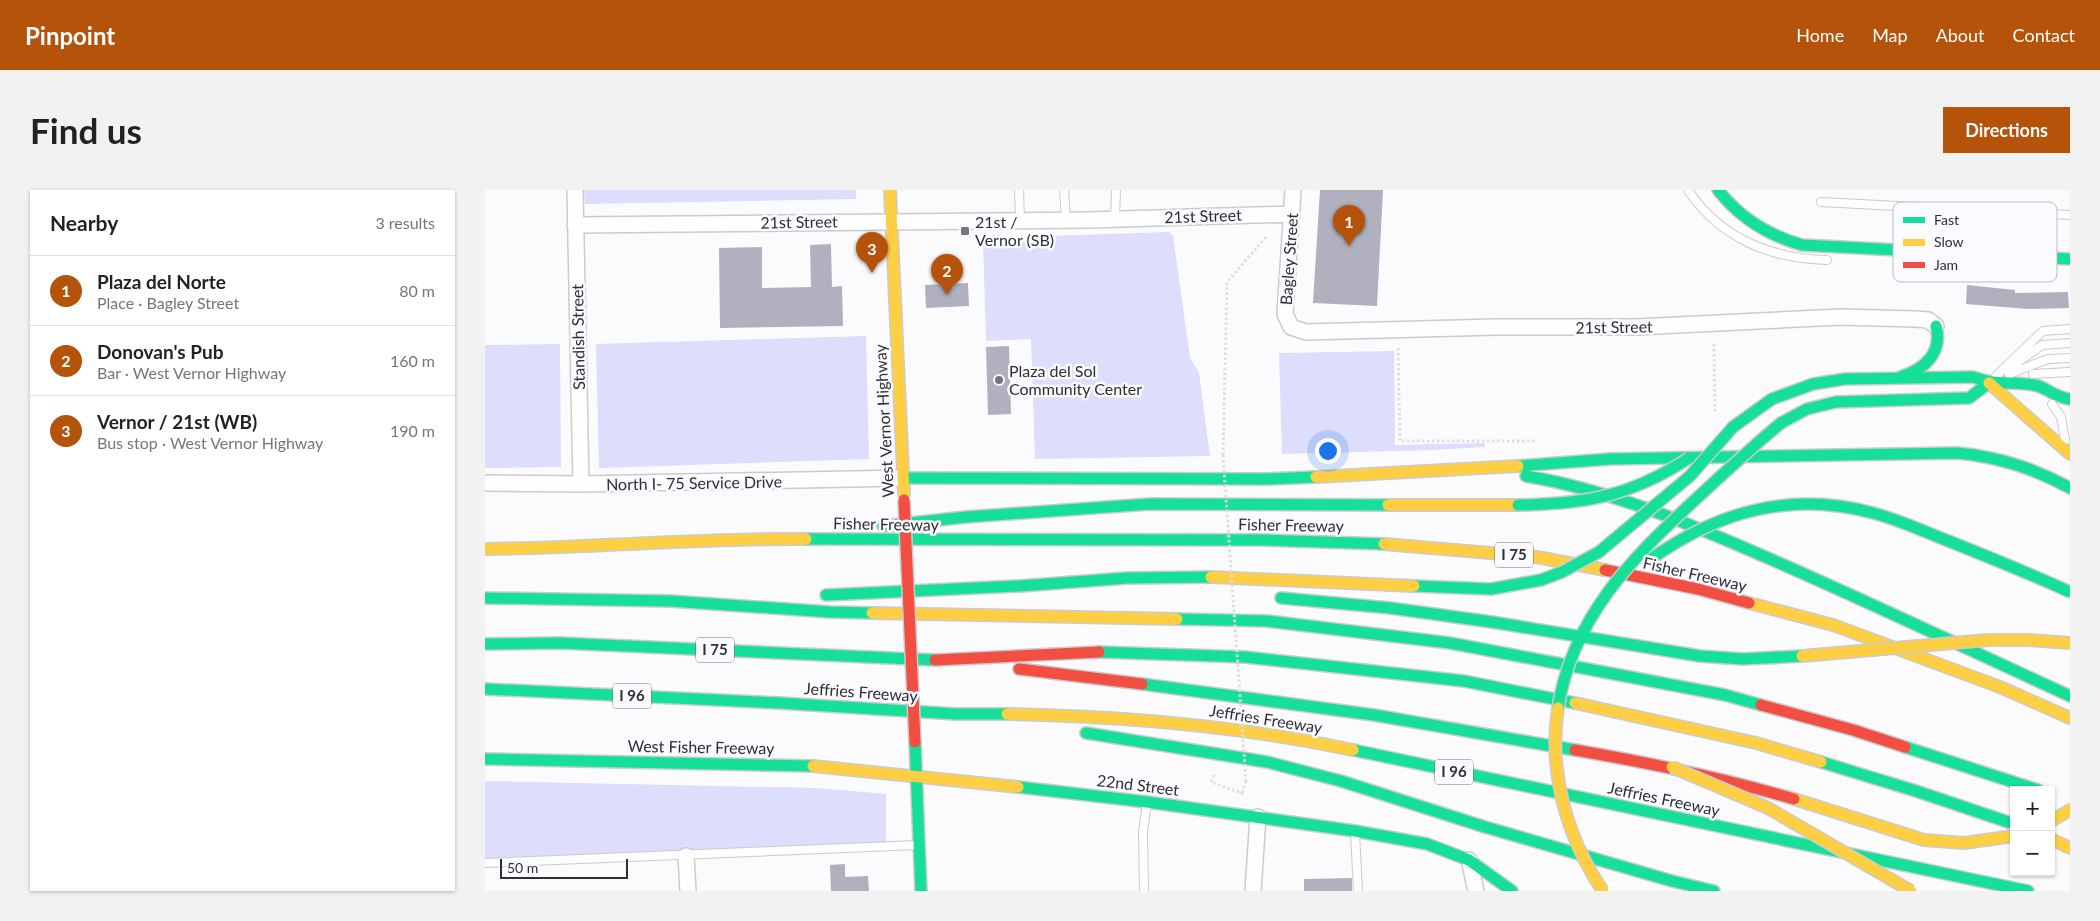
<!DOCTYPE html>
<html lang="en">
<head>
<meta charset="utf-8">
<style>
	body { margin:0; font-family:Lato,sans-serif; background:#f2f2f2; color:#222 }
	.controls { position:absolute; right:15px; bottom:15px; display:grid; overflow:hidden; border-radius:0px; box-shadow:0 1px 4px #0004 }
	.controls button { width:45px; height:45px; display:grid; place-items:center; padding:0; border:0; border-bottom:1px solid #e0e0e0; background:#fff; color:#222; font:25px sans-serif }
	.scale { position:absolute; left:15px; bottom:12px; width:128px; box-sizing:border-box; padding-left:5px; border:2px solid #2f2f33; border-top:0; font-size:14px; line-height:18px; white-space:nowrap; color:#2f2f33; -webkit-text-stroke:4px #fafaff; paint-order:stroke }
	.you { position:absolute; left:842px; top:260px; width:18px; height:18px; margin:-12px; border:4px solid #fff; border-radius:50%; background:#1a73e8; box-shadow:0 0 0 8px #1a73e833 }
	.badge { display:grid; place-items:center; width:32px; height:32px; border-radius:50%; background:#b45309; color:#fff; font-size:16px; font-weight:700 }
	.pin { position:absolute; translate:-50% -41px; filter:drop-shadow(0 1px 2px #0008) }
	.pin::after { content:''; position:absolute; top:26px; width:18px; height:15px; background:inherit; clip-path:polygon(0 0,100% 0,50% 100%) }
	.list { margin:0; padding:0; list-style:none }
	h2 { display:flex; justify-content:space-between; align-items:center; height:65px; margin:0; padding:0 20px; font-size:21px }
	h2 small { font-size:16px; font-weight:400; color:#767676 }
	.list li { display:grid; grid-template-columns:32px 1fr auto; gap:15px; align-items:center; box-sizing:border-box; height:70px; padding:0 20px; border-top:1px solid #e0e0e0 }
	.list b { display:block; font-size:19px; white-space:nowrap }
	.list p { margin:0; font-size:16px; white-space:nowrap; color:#767676 }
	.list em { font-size:16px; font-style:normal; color:#767676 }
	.map { position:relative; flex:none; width:1585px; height:701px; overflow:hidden; border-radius:0px }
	header { display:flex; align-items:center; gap:30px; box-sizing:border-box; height:70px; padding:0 25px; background:#b45309; color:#fff }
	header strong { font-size:24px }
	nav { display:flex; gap:28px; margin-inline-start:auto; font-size:18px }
	.intro { display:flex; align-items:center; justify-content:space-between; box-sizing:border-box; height:120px; padding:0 30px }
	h1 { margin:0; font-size:35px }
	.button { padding:12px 22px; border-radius:0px; background:#b45309; color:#fff; font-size:18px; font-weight:700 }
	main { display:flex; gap:30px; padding:0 30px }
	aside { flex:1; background:#fff; border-radius:0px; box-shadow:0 1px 4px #0004 }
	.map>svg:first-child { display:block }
</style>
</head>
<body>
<header>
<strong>Pinpoint</strong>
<nav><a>Home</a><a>Map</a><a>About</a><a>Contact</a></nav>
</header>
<div class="intro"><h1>Find us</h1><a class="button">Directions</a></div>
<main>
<aside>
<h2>Nearby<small>3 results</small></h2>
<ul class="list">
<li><span class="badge">1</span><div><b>Plaza del Norte</b><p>Place · Bagley Street</p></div><em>80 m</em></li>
<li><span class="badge">2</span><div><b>Donovan's Pub</b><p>Bar · West Vernor Highway</p></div><em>160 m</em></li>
<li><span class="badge">3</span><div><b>Vernor / 21st (WB)</b><p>Bus stop · West Vernor Highway</p></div><em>190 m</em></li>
</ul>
</aside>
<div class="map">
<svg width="1585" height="701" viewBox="0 0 1585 701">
	<rect width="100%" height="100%" fill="#fbfbfe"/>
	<path fill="#dcdefb" d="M99,0H371V9L100,14Z
		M685,42V45H688L705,168L714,183L725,266L550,269L546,149L501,151L498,48Z
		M381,146L384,269L114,278L111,154Z
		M75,154L76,277L0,278V155Z
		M909,161L910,255L1000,253V257L948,260L797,264L794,163Z
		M0,591L332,598L401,604V653L0,669Z"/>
	<path fill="#b0b0bf" d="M835,0H898L892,116L828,113Z
		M346,54L347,97L357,96L358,136L235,138L234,58L277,57V98L326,97L325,55Z
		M483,93L484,116L441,118L440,95Z
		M1482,95L1530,100V103L1583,102L1584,118L1543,119L1481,114Z
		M524,156L526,224L503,225L501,157Z
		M360,674V687L383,686L384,701H346L345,675Z
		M867,688V701H819V689Z"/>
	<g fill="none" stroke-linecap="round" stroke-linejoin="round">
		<defs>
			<path id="lane" d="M534,0L535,30
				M579,0L581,30
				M1203,0C1235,48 1286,69 1342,70
				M1336,12L1585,25
				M630,29L631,0
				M1526,177L1557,155L1585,153
				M1524,184L1563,169L1585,168
				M1548,184L1585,182
				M1511,186L1558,141L1585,139
				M1567,214L1576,227L1580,250
				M870,643L873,701
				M0,673L432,655
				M659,701L658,642L662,613"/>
			<path id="street" d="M90,0L96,294
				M808,0L800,124L806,137L821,142L1011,137H1151L1355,127L1430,129L1443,130L1451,136
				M90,35L604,30L807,24
				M0,293L96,294L418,288
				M201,666L203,701
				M984,670L991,701
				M768,701L773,627"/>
			<path id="fast" d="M1233,0C1255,28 1282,45 1317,55L1585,69
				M1415,187C1439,180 1458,163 1451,136
				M1296,233L1322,219L1351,212L1484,208L1504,193
				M1248,237L1287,209L1328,194L1360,189L1488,187C1512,196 1526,191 1549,195C1562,197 1568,207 1585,209
				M1033,276L1125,269L1472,263C1514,267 1548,278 1585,298
				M1041,286C1129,301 1210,336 1292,372C1390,415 1487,461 1585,506
				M418,288L782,289L831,287
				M398,336L481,327L665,314L903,315
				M321,349L779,350L899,354
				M929,396L1006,399
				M341,405L535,396L642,388L726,387
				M0,408L185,411L345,422L387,423
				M796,408L905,418L1007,432
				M692,429L782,431L965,453L1240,505L1276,515
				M0,454L75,453L450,470
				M614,462L760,467L979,491L1090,513
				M657,494L889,525L1090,560
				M0,499L294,513L471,524H522
				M601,543L782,572L856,591L1000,637L1187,691L1229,701
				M430,552L436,701
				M1420,557L1553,600
				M868,560L1543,701
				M0,569L328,576
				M1336,572L1431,601L1529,634
				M533,597L662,612L870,641L942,654L984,670L1027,701"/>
			<path id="slow" d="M405,0L419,304
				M1504,193L1585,264
				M831,287L1033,276
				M903,315H1033
				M899,354L1052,367L1120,380
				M0,359C107,358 214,348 321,349
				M726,387L929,396
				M1264,413L1348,435L1515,497L1585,528
				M387,423L692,429
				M1090,513L1271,553L1336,572
				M522,524C638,526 755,536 868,560
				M328,576L533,597
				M1309,609L1439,650L1479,653L1529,646
				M1566,631L1585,620
				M1566,649L1585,658"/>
			<path id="jam" d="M1120,380L1213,399L1264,413
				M450,470L614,462
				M534,479L657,494
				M1276,515L1368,540L1420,557
				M1090,560C1165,573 1235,587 1309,609"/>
		</defs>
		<use href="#lane" stroke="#cbcbce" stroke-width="10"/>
		<use href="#street" stroke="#cbcbce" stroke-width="18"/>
		<use href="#fast" stroke="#cbcbce" stroke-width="14"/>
		<use href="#slow" stroke="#cbcbce" stroke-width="14"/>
		<use href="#jam" stroke="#cbcbce" stroke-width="14"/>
		<path stroke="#dfdfe0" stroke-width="3" stroke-dasharray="2.5 2.5" stroke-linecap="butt" d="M1229,154L1230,223
			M913,158L915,251H1052
			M738,265L742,92L782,46
			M729,585L726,592L757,603L756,606
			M757,603L761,591L760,590"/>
		<use href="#lane" stroke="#fefeff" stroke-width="8"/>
		<use href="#street" stroke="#fefeff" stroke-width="15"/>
		<use href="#fast" stroke="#16e098" stroke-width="11"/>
		<use href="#slow" stroke="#ffcf43" stroke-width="11"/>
		<use href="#jam" stroke="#f24e42" stroke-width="11"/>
		<defs>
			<path id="fast-bridge" d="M1033,315C1101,314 1146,306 1204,268
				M1166,369C1234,321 1306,301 1388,323C1415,330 1440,342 1466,352C1506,368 1546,384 1585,402
				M1006,399L1056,390L1077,382L1114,362L1205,286L1248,237
				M1007,432L1215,466L1258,469L1317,466
				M1073,518C1087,428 1147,368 1211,309C1239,283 1267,257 1296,233"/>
			<path id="slow-bridge" d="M1317,466L1503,450H1544L1585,453
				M1073,518C1063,582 1082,648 1118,701
				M1187,577L1283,618L1426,701"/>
			<path id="jam-bridge" d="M419,310L430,552"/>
		</defs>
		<use href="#fast-bridge" stroke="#cbcbce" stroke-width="14" stroke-linecap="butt"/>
		<use href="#slow-bridge" stroke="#cbcbce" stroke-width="14" stroke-linecap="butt"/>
		<use href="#jam-bridge" stroke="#cbcbce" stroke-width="14" stroke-linecap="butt"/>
		<path stroke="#dfdfe0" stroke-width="3" stroke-dasharray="2.5 2.5" stroke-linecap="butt" d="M738,265L761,591"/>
		<use href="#fast-bridge" stroke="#16e098" stroke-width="11"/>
		<use href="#slow-bridge" stroke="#ffcf43" stroke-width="11"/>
		<use href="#jam-bridge" stroke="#f24e42" stroke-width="11"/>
	</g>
	<g fill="#76767a" stroke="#fafaff" stroke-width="2">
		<rect x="475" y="36" width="10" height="10" rx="2.5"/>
		<circle cx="514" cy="190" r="5"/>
	</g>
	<g text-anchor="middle" stroke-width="5" stroke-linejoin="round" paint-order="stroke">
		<g fill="#fafaff" stroke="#6c6c70" stroke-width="1">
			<rect x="1010" y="352.5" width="38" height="25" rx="4"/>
			<rect x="211" y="447.5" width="38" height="25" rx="4"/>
			<rect x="128" y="493.5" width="38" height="25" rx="4"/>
			<rect x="950" y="569.5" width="38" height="25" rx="4"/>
		</g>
		<g font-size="15" font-weight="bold" fill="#2f2f33">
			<text x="1029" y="370">I 75</text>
			<text x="230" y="465">I 75</text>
			<text x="147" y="511">I 96</text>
			<text x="969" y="587">I 96</text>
		</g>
		<g font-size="16" fill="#2f2f33" stroke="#fafaff">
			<text transform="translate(718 26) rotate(-2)" y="6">21st Street</text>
			<text transform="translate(314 32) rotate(-1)" y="6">21st Street</text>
			<text transform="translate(804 69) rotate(-86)" y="6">Bagley Street</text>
			<text transform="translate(1129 137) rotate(-1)" y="6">21st Street</text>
			<text transform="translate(93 147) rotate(-91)" y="6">Standish Street</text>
			<text transform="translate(399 231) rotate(-93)" y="6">West Vernor Highway</text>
			<text transform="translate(209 293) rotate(-1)" y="6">North I- 75 Service Drive</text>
			<text transform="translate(401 334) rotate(1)" y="6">Fisher Freeway</text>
			<text transform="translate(806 335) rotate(1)" y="6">Fisher Freeway</text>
			<text transform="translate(1210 384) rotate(13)" y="6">Fisher Freeway</text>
			<text transform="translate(376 502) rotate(4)" y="6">Jeffries Freeway</text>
			<text transform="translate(781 529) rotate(9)" y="6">Jeffries Freeway</text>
			<text transform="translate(216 557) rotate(1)" y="6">West Fisher Freeway</text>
			<text transform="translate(653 595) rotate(7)" y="6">22nd Street</text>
			<text transform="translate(1179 609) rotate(12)" y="6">Jeffries Freeway</text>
		</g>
		<g font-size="16" fill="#2f2f33" stroke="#fafaff" text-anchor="start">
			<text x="490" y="38">21st /<tspan x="490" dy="18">Vernor (SB)</tspan></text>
			<text x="524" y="187">Plaza del Sol<tspan x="524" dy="18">Community Center</tspan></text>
		</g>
	</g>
	<rect x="1408" y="12" width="164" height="80" rx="8" fill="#fafaff" stroke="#bdbdc2" stroke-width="1"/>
	<rect x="1418" y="27" width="22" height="6" fill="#16e098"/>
	<rect x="1418" y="49" width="22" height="7" fill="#ffcf43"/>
	<rect x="1418" y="72" width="22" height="6" fill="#f24e42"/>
	<g font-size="14" fill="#2f2f33">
		<text x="1449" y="35">Fast</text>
		<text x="1449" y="57">Slow</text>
		<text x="1449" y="80">Jam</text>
	</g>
</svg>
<div class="controls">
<button>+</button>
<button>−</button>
</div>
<div class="scale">50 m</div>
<div class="you"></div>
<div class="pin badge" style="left:864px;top:56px">1</div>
<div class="pin badge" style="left:462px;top:105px">2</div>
<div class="pin badge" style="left:387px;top:83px">3</div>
</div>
</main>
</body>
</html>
